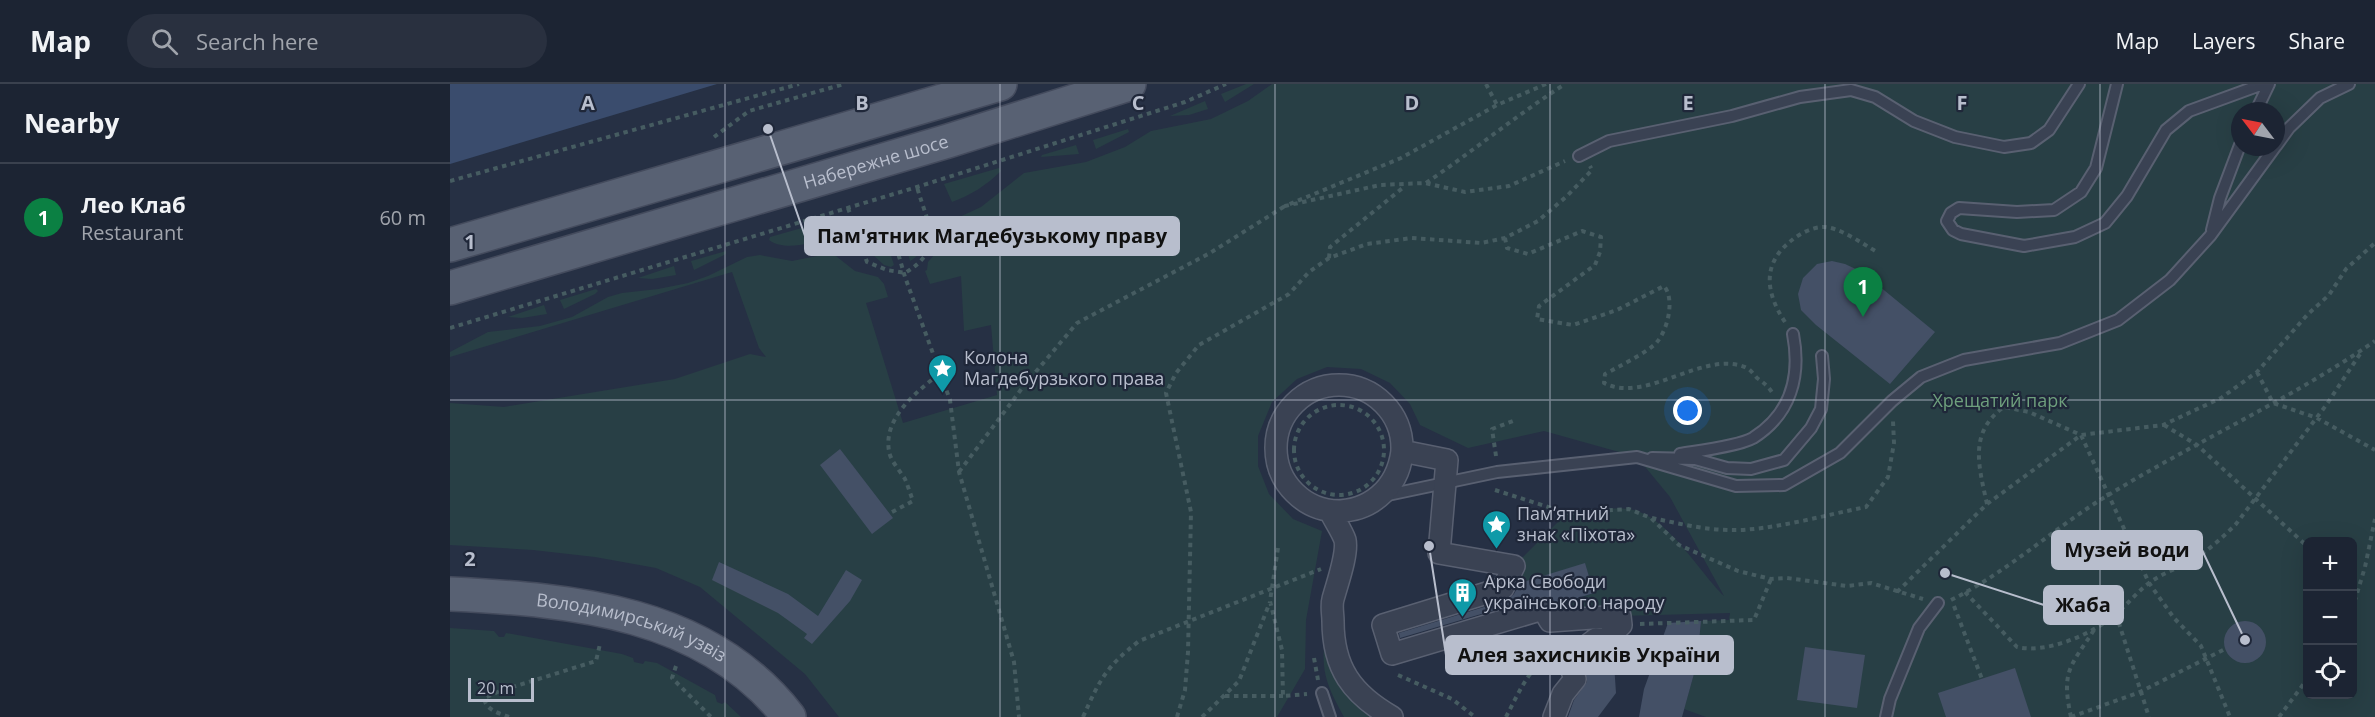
<!DOCTYPE html>
<html lang="en">
<head>
<meta charset="utf-8">
<style>
	body { margin:0; font-family:"Open Sans",sans-serif; background:#29303f; color:#f1f3f6 }
	.controls { position:absolute; right:18px; bottom:18px; display:grid; overflow:hidden; border-radius:9px; box-shadow:0 6px 24px #0002 }
	.controls button { width:54px; height:54px; display:grid; place-items:center; padding:0; border:0; border-bottom:2px solid #3a414e; background:#1c2433; color:#f1f3f6; font:30px sans-serif }
	.compass { position:absolute; left:1781px; top:18px; width:54px; height:54px; border-radius:50%; background:#1c2433; box-shadow:0 6px 24px #0002; rotate:302deg }
	.scale { position:absolute; left:18px; bottom:15px; width:66px; box-sizing:border-box; padding-left:6px; border:3px solid #b8becd; border-top:0; font-size:16px; line-height:21px; white-space:nowrap; color:#b8becd; -webkit-text-stroke:4px #1f2739; paint-order:stroke }
	.you { position:absolute; left:1238px; top:327px; width:21px; height:21px; margin:-15px; border:4px solid #fff; border-radius:50%; background:#1a73e8; box-shadow:0 0 0 9px #1a73e833 }
	.badge { display:grid; place-items:center; width:39px; height:39px; border-radius:50%; background:#0b8043; color:#fff; font-size:20px; font-weight:700 }
	.pin { position:absolute; translate:-50% -50px; filter:drop-shadow(0 2px 3px #0008) }
	.pin::after { content:''; position:absolute; top:32px; width:21px; height:18px; background:inherit; clip-path:polygon(0 0,100% 0,50% 100%) }
	.list { margin:0; padding:0; list-style:none }
	h2 { display:flex; justify-content:space-between; align-items:center; height:78px; margin:0; padding:0 24px; font-size:26px }
	h2 small { font-size:20px; font-weight:400; color:#a0a4ac }
	.list li { display:grid; grid-template-columns:39px 1fr auto; gap:18px; align-items:center; box-sizing:border-box; height:108px; padding:0 24px; border-top:2px solid #3a414e }
	.list b { display:block; font-size:22px; white-space:nowrap }
	.list p { margin:0; font-size:20px; white-space:nowrap; color:#a0a4ac }
	.list em { font-size:20px; font-style:normal; color:#a0a4ac }
	.icon { flex:none; width:33px; height:33px; fill:none; stroke:currentColor; stroke-width:2; stroke-linecap:round; stroke-linejoin:round }
	.map { position:relative; flex:none; width:1925px; height:633px; overflow:hidden }
	header { display:flex; align-items:center; gap:36px; box-sizing:border-box; height:84px; padding:0 30px; background:#1c2433; border-bottom:2px solid #3a414e }
	header strong { font-size:28px }
	nav { display:flex; gap:33px; margin-inline-start:auto; font-size:21px }
	.search { width:420px; height:54px; background:#29303f; display:flex; align-items:center; gap:15px; box-sizing:border-box; padding:0 21px; border-radius:33px; color:#a0a4ac; font-size:22px }
	main { display:flex }
	aside { flex:1; background:#1c2433 }
	.map>svg:first-child { display:block }
</style>
</head>
<body>
<header>
<strong>Map</strong>
<div class="search"><svg class="icon" aria-label="search" viewBox="0 0 24 24"><circle cx="10" cy="10" r="6"/><path d="M15 15l6 6"/></svg>Search here</div>
<nav><a>Map</a><a>Layers</a><a>Share</a></nav>
</header>
<main>
<aside>
<h2>Nearby<small></small></h2>
<ul class="list">
<li><span class="badge">1</span><div><b>Лео Клаб</b><p>Restaurant</p></div><em>60 m</em></li>
</ul>
</aside>
<div class="map">
<svg width="1925" height="633" viewBox="0 0 1925 633">
	<rect width="100%" height="100%" fill="#263044"/>
	<path fill="#283f45" fill-rule="evenodd" d="M796,0H804L775,18L771,10Z
		M822,0H1925V633H1256L1234,625L1247,579L1251,537L1279,536L1280,529L1170,532L1100,537L1093,525L1144,509L1135,480L1053,504L1064,482L1117,429C1136,428 1158,423 1178,425C1216,429 1249,488 1274,512L1220,413L1187,373L1094,347L1018,364L970,341L960,320L940,299L911,285L877,283L847,295L822,318L808,352V382L819,410L843,435L872,447L856,536L855,585L827,633H389L355,590L250,503L206,484L145,473L83,466L0,461V319L54,323L225,295L300,270L316,273L309,264L282,188L0,273V268L38,248L90,242L122,233L158,213L172,209L208,205L238,199L258,192L297,173L310,171L342,177L382,169L405,187L428,193L434,200L438,213L416,219L453,339L547,311L541,241L514,247L511,192L480,200L475,187L477,186L478,178L498,155L505,135L531,123L574,89L636,78L675,63L701,47L761,35L798,17ZM1790,27H1826V63H1790ZM1858,458H1902V610H1858Z
		M755,17L758,25L739,31L720,32Z
		M678,45L679,48L646,65L643,56Z
		M626,61L629,70L591,73L592,71Z
		M549,84L551,87C537,101 521,111 502,118L494,100Z
		M373,138L376,154C360,160 334,167 319,156L320,153Z
		M458,142C475,149 477,168 460,177L450,143Z
		M433,147L444,181L441,183L434,181L423,171L424,157Z
		M276,167V170L244,186L241,177Z
		M224,182L226,191L202,195L188,194Z
		M146,205L148,207L145,210L114,225L110,216Z
		M94,221L97,230L72,234L58,233Z
		M877,540L891,584L942,633H894C873,595 870,583 877,540Z
		M0,544L44,547L49,553H54L56,549L172,570L183,574L184,578L193,580L195,577L207,579L265,611L267,618L272,620L275,618L291,633H0Z"/>
	<path fill="#3a4c6d" d="M0,0H267L0,80Z"/>
	<path fill="#445066" d="M1382,177L1395,180L1412,188L1485,248L1440,300L1366,241L1351,226L1348,210L1353,194L1367,180Z
		M390,365L443,434L422,450L370,381Z
		M269,478L338,510L368,532L396,486L412,496L400,517L362,560L354,554L357,550L328,529L262,496Z
		M1135,479L1144,509L1105,521L1100,514L1089,513L950,554L949,549L1057,516L1064,510L1070,499Z
		M1774 558a21 21 0 1 1 42 0a21 21 0 1 1-42 0Z
		M1251,537L1247,579L1232,633H1189L1194,605L1218,539Z
		M1355,563L1415,571L1407,624L1347,616Z
		M1163,565L1166,609L1148,633H1118L1124,616L1137,598L1135,585L1140,575L1150,568Z
		M1565,584L1581,633H1496L1488,609Z"/>
	<g fill="none" stroke-linecap="round" stroke-linejoin="round">
		<defs>
			<path id="lane" d="M1667,0L1646,84L1631,108L1604,126L1567,128L1509,124L1501,129L1497,137L1503,146L1511,150L1574,162L1625,153L1655,139L1677,112L1716,46L1739,27L1813,0
				M1806,27L1819,0
				M1826,62L1839,44L1870,14L1899,0
				M1129,72L1159,57L1282,32L1350,13L1401,6L1425,13L1464,37L1505,53L1554,63L1581,59L1599,46L1629,0
				M1762,146L1770,114L1790,61
				M1230,370C1248,367 1289,362 1303,354C1341,330 1351,292 1343,250
				M1202,374L1245,375L1277,384L1301,385L1334,376L1361,344L1371,325L1374,295L1372,272
				M933,412L1047,388L1187,373L1286,402L1334,401L1390,369L1442,317L1471,293L1514,276L1610,259L1668,236L1720,196L1760,152L1825,63
				M872,609L880,633
				M1436,633L1440,615L1469,544L1488,519"/>
			<path id="street" d="M826 364a63 63 0 1 1 126 0a63 63 0 1 1-126 0Z
				M942,633C902,610 883,584 883,537C883,530 881,522 883,515C887,500 898,470 895,456C892,447 884,436 880,427C919,429 947,405 952,367L997,376L989,469L1064,482L1053,504L933,541L942,570L1093,525L1100,537L1170,532L1171,541L1156,555H1146L1130,567L1121,584L1125,595L1113,610L1104,633"/>
			<g id="primary">
				<path d="M0,161L550,0"/>
				<path id="s1" d="M0,204L498,57L679,0"/>
				<path id="s2" d="M0,510C123,516 257,527 339,633"/>
			</g>
		</defs>
		<use href="#lane" stroke="#596071" stroke-width="14"/>
		<use href="#street" stroke="#596071" stroke-width="24"/>
		<use href="#primary" stroke="#444b5d" stroke-width="36"/>
		<path stroke="#465c61" stroke-width="4" stroke-dasharray="4.5 4.5" stroke-linecap="butt" d="M1036,0L1047,21
			M1096,0L1047,21L951,74L835,122L930,101L975,99L1015,108L1059,102L1115,77
			M264,53L299,27L394,0
			M0,97L349,0
			M976,99C1023,67 1067,31 1115,0
			M398,124L417,178L437,186L455,189C496,164 478,142 467,103
			M441,145L455,193L500,316L509,388L564,578L569,633
			M1055,154L1057,164L1078,170L1132,147L1151,153L1150,168L1145,181L1089,222L1087,235L1123,241L1167,226L1214,202C1225,215 1218,245 1207,258C1200,267 1166,284 1155,290L1154,299C1196,321 1255,264 1297,284C1301,286 1304,291 1307,294C1314,299 1319,303 1323,310
			M879,174L880,163L955,102
			M1335,238C1315,208 1312,179 1342,156C1349,150 1363,143 1372,143C1388,142 1413,160 1427,168
			M0,244L467,103L735,18L776,0
			M1807,288L1823,319L1867,334L1925,366
			M844 366a45 45 0 1 1 90 0a45 45 0 1 1-90 0Z
			M1714,341L1747,361L1858,463
			M1046,372L1042,345L1063,337
			M509,388L573,303L627,239L760,169L835,122
			M1045,406L1117,429L1179,425L1201,434L1229,461L1288,487L1321,495L1337,494L1397,502L1421,499L1473,515
			M1537,420C1529,383 1518,348 1554,323L1579,328L1631,351L1699,499L1724,534L1751,562L1780,633
			M442,428L463,417C460,409 458,402 455,395C450,387 440,376 439,367C433,333 468,307 490,289
			M1202,434C1227,439 1254,446 1280,446C1320,447 1375,431 1416,423L1438,393L1444,359L1443,337
			M828,464L820,517L832,566L833,612L857,610
			M1447,508L1537,420L1631,351L1713,341L1771,314L1807,288L1858,230L1879,211L1896,185L1925,159
			M1515,508L1567,563C1597,570 1642,550 1665,531C1677,521 1686,509 1699,499C1711,490 1726,485 1739,478C1757,468 1772,454 1786,440L1877,320L1912,267
			M1501,516C1558,488 1606,442 1660,410C1747,357 1841,315 1925,257
			M1504,522L1532,595
			M1902,526L1915,483L1925,435
			M1666,530L1699,633
			M1190,540L1304,536L1321,495
			M864,574L868,596
			M226,582L222,594L261,633
			M948,591L1002,615L1025,633
			M775,612H833
			M59,633C48,629 36,626 34,614L50,607L146,577L150,560
			M727,633L735,606L738,568L741,428L716,309L726,289L749,261L839,210L859,188L879,174L917,160L962,154L1031,159L1055,154L1088,137L1117,112L1142,86L1140,82
			M752,633L789,597L820,518
			M1056,633C1069,608 1081,580 1106,565
			M1621,633L1690,608L1775,565
			M1621,633C1611,587 1620,583 1644,546
			M1829,633L1858,594"/>
		<use href="#lane" stroke="#3a4253" stroke-width="10"/>
		<use href="#street" stroke="#3a4253" stroke-width="21"/>
		<use href="#primary" stroke="#586173" stroke-width="33"/>
		<path stroke="#465c61" stroke-width="4" stroke-dasharray="4.5 4.5" stroke-linecap="butt" d="M633,633C650,595 656,583 689,557L871,485"/>
	</g>
	<path fill="none" stroke="#b8becd" stroke-width="1.5" stroke-opacity="0.55" d="M275,0V633M550,0V633M825,0V633M1100,0V633M1375,0V633M1650,0V633M0,316H1925"/>
	<defs>
		<symbol id="sight-pin" viewBox="-11 -11 22 30"><path d="M0 17L-7.5 6A9.5 9.5 0 1 1 7.5 6Z" fill="#0f9aa8" stroke="#1f2739"/><path d="M0-6L1.8-2.2L6-1.7L2.9 1.2L3.7 5.4L0 3.3L-3.7 5.4L-2.9 1.2L-6-1.7L-1.8-2.2Z" fill="#fff"/></symbol>
		<symbol id="building-pin" viewBox="-11 -11 22 30"><path d="M0 17L-7.5 6A9.5 9.5 0 1 1 7.5 6Z" fill="#0f9aa8" stroke="#1f2739"/><path d="M-4-6H4V6H1V3H-1V6H-4ZM-2.5-4.3h1.7v1.8h-1.7ZM.8-4.3h1.7v1.8H.8ZM-2.5-1h1.7V.8h-1.7ZM.8-1h1.7V.8H.8Z" fill="#fff"/></symbol>
	</defs>
	<g fill-rule="evenodd">
		<use href="#sight-pin" x="476" y="268" width="33" height="45"/>
		<use href="#sight-pin" x="1030" y="424" width="33" height="45"/>
		<use href="#building-pin" x="996" y="492" width="33" height="45"/>
	</g>
	<g text-anchor="middle" stroke-width="4.5" stroke-linejoin="round" paint-order="stroke">
		<g font-size="18" fill="#b8becd" stroke="#1f2739">
			<text dy="6" stroke="none"><textPath href="#s1" startOffset="444">Набережне шосе</textPath></text>
			<text dy="6" stroke="none"><textPath href="#s2" startOffset="186">Володимирський узвіз</textPath></text>
		</g>
		<g font-size="18" fill="#b8becd" stroke="#1f2739" text-anchor="start">
			<text x="514" y="280">Колона<tspan x="514" dy="21">Магдебурзького права</tspan></text>
			<text x="1067" y="436">Памʼятний<tspan x="1067" dy="21">знак «Піхота»</tspan></text>
			<text x="1034" y="504">Арка Свободи<tspan x="1034" dy="21">українського народу</tspan></text>
		</g>
		<g font-size="18" fill="#6e9f7d" stroke="#1f2739">
			<text x="1550" y="323">Хрещатий парк</text>
		</g>
	</g>
	<g font-size="20" text-anchor="middle" font-weight="bold" fill="#b8becd" stroke="#1f2739" stroke-width="4.5" stroke-linejoin="round" paint-order="stroke">
		<text x="138" y="26">A</text>
		<text x="412" y="26">B</text>
		<text x="688" y="26">C</text>
		<text x="962" y="26">D</text>
		<text x="1238" y="26">E</text>
		<text x="1512" y="26">F</text>
		<text x="20" y="165">1</text>
		<text x="20" y="482">2</text>
	</g>
	<path fill="none" stroke="#b8becd" stroke-width="2" d="M318 45L355 152M1795 556L1752 466M1495 489L1594 521M979 462L996 571"/>
	<g fill="#b8becd" stroke="#1f2739" stroke-width="2">
		<circle cx="318" cy="45" r="6"/>
		<circle cx="1795" cy="556" r="6"/>
		<circle cx="1495" cy="489" r="6"/>
		<circle cx="979" cy="462" r="6"/>
	</g>
	<g fill="#b8becd" stroke="#b8becd" stroke-width="2">
		<rect x="355" y="133" width="374" height="38" rx="6"/>
		<rect x="1602" y="447" width="150" height="38" rx="6"/>
		<rect x="1594" y="502" width="79" height="38" rx="6"/>
		<rect x="996" y="552" width="287" height="38" rx="6"/>
	</g>
	<g font-size="20" text-anchor="middle" font-weight="bold" fill="#111">
		<text x="542" y="159">Пам'ятник Магдебузькому праву</text>
		<text x="1677" y="473">Музей води</text>
		<text x="1633" y="528">Жаба</text>
		<text x="1139" y="578">Алея захисників України</text>
	</g>
</svg>
<div class="controls">
<button>+</button>
<button>−</button>
<button><svg class="icon" aria-label="locate" viewBox="0 0 24 24"><circle cx="12" cy="12" r="6"/><path d="M12 2v4M12 18v4M2 12h4M18 12h4"/></svg></button>
</div>
<svg class="compass" viewBox="-18 -18 36 36"><path d="M0-13l5 13h-10z" fill="#e53935"/><path d="M0 13l5-13h-10z" fill="#a0a4ac"/></svg>
<div class="scale">20 m</div>
<div class="you"></div>
<div class="pin badge" style="left:1413px;top:233px">1</div>
</div>
</main>
</body>
</html>
